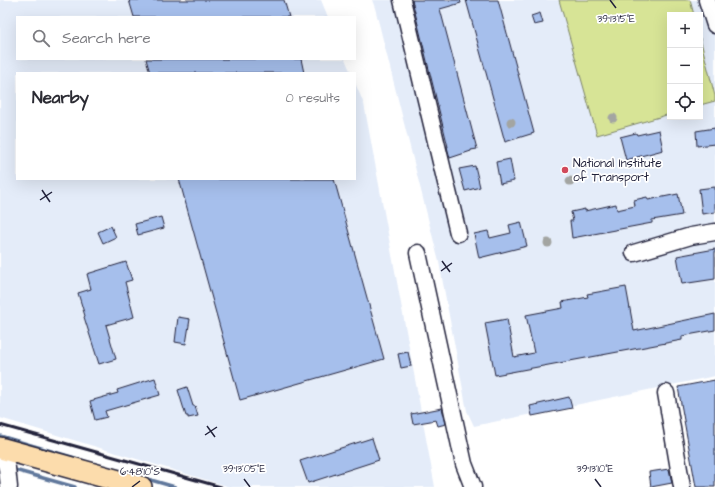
<!DOCTYPE html>
<html lang="en">
<head>
<meta charset="utf-8">
<style>
	body { margin:0; font-family:"Architects Daughter",sans-serif; background:#f7f7f7; color:#2b2b33 }
	.controls { position:absolute; right:12px; top:12px; display:grid; overflow:hidden; border-radius:0px; box-shadow:0 4px 16px #0002 }
	.controls button { width:36px; height:36px; display:grid; place-items:center; padding:0; border:0; border-bottom:1px solid #e1e1e2; background:#fff; color:#2b2b33; font:20px sans-serif }
	.list { margin:0; padding:0; list-style:none }
	h2 { display:flex; justify-content:space-between; align-items:center; height:52px; margin:0; padding:0 16px; font-size:17px }
	h2 small { font-size:13px; font-weight:400; color:#7c7c81 }
	.icon { flex:none; width:22px; height:22px; fill:none; stroke:currentColor; stroke-width:2; stroke-linecap:round; stroke-linejoin:round }
	.map { position:relative; flex:none; width:715px; height:487px; overflow:hidden }
	.search { position:absolute; background:#fff; box-shadow:0 4px 16px #0002; left:16px; top:16px; width:340px; height:44px; display:flex; align-items:center; gap:10px; box-sizing:border-box; padding:0 14px; border-radius:0px; color:#7c7c81; font-size:15px }
	.panel { position:absolute; background:#fff; box-shadow:0 4px 16px #0002; left:16px; top:72px; width:340px; height:108px; border-radius:0px }
	.map>svg:first-child { display:block }
</style>
</head>
<body>
<div class="map">
<svg width="715" height="487" viewBox="0 0 715 487">
	<rect width="100%" height="100%" fill="#fff"/>
	<filter id="ink" filterUnits="userSpaceOnUse"><feTurbulence type="fractalNoise" baseFrequency=".025" numOctaves="2"/><feDisplacementMap in="SourceGraphic" scale="8" xChannelSelector="R" yChannelSelector="G"/><feConvolveMatrix kernelMatrix="1 2 1 2 8 2 1 2 1" color-interpolation-filters="sRGB"/></filter>
	<g filter="url(#ink)">
		<path fill="#e4ecf9" fill-rule="evenodd" d="M0,0H321L328,17H17V59H345L351,73H17V179H355V83L364,104L435,487H230L0,418Z
			M372,0H715V376L474,426L467,411L439,262L375,8ZM670,15H700V117H670Z"/>
		<path fill="#d7e496" stroke="#7c8368" d="M559,0H690L694,15H670V114L597,135Z
			M700,38L715,96V101L700,105Z"/>
		<g fill="none" stroke-linecap="round" stroke-linejoin="round">
			<path stroke="#61789c" stroke-width="3.5" d="M0,436L82,460
				M11,469L75,487
				M144,478L175,487"/>
		</g>
		<path fill="#a6bfec" stroke="#22223b" d="M129,0H284L289,17H134Z
			M412,0H460L461,3L440,9L477,149L471,150V151L450,158L447,147H448Z
			M466,0H498L534,133L505,142Z
			M540,13L543,23L534,25L531,16Z
			M146,59H301L304,73H150Z
			M715,128V144L697,146L696,131Z
			M659,130L663,150L626,160L620,137L636,133L637,135Z
			M510,159L514,181L500,184L496,162Z
			M475,166L480,187L465,191L459,169Z
			M179,179H334L384,359L240,400Z
			M715,187V212L702,214L699,189Z
			M678,194L682,215L652,220V223L572,238L570,221H573L571,212L585,209V211L616,204L617,210L635,206L634,200L647,197L648,200Z
			M161,217L164,228L138,235L135,224Z
			M521,222L527,246L479,258L474,234L488,231L490,238L511,233L509,225Z
			M111,226L116,237L103,243L98,232Z
			M715,249V279L682,284L677,256Z
			M126,262L132,280L125,282L134,317L106,325L116,359L99,364L84,317L85,316L78,293L91,289L87,274Z
			M626,287L634,331L715,314V330L682,336V340L495,375L485,323L507,319L514,357L534,353L526,315L563,308L562,302L588,297L587,294Z
			M178,317L190,319L186,344L175,342Z
			M408,352L411,366L401,368L398,354Z
			M155,378L160,395L105,411L107,417L95,420L90,401L118,393L117,390Z
			M715,380V487H696L678,387Z
			M187,387L193,406H195L198,416L188,418V416H186L178,390Z
			M569,397L572,408L532,416L530,406Z
			M442,408L446,424L438,426L436,420L413,424L411,414Z
			M372,438L379,460L308,483L300,461Z
			M669,469L672,483L651,487L649,472Z"/>
		<g fill="none" stroke-linecap="round" stroke-linejoin="round">
			<defs>
				<path id="minor" d="M402,0L458,233
					M707,0L715,25
					M418,253L464,464L473,487
					M634,253L691,236L715,232
					M666,393L682,487
					M1,449L7,468L9,487"/>
				<path id="major" d="M0,448L141,487"/>
			</defs>
			<use href="#minor" stroke="#22223b" stroke-width="19"/>
			<use href="#major" stroke="#22223b" stroke-width="24"/>
			<use href="#minor" stroke="#fff" stroke-width="16"/>
			<use href="#major" stroke="#fcdcac" stroke-width="21"/>
			<path stroke="#22223b" stroke-width="3" d="M0,425L221,487"/>
		</g>
		<g fill="#a3a5a2">
			<circle cx="613" cy="118" r="4.5"/>
			<circle cx="511" cy="122" r="4.5"/>
			<circle cx="570" cy="181" r="4.5"/>
			<circle cx="548" cy="243" r="4.5"/>
		</g>
	</g>
	<path fill="none" stroke="#22223b" stroke-width="1.5" d="M610,0L616,8M42,190L50,202M40,200L52,192M442,261L450,272M441,271L452,263M207,426L215,437M205,435L217,427M244,479L250,487M595,479L601,487M132,487L140,481"/>
	<circle fill="#d1495b" stroke="#fff" stroke-width="1.5" cx="565" cy="170" r="4"/>
	<g text-anchor="middle" stroke-width="3.5" stroke-linejoin="round" paint-order="stroke">
		<g font-size="12" fill="#22223b" stroke="#fff" text-anchor="start">
			<text x="573" y="167">National Institute<tspan x="573" dy="14">of Transport</tspan></text>
		</g>
	</g>
	<g font-size="10" text-anchor="middle" fill="#22223b" stroke="#fff" stroke-width="3.5" stroke-linejoin="round" paint-order="stroke">
		<text x="616" y="22">39°13'15"E</text>
		<text x="244" y="472">39°13'05"E</text>
		<text x="595" y="472">39°13'10"E</text>
		<text x="140" y="475">6°48'10"S</text>
	</g>
</svg>
<div class="controls">
<button>+</button>
<button>−</button>
<button><svg class="icon" aria-label="locate" viewBox="0 0 24 24"><circle cx="12" cy="12" r="6"/><path d="M12 2v4M12 18v4M2 12h4M18 12h4"/></svg></button>
</div>
<div class="search"><svg class="icon" aria-label="search" viewBox="0 0 24 24"><circle cx="10" cy="10" r="6"/><path d="M15 15l6 6"/></svg>Search here</div>
<section class="panel">
<h2>Nearby<small>0 results</small></h2>
<ul class="list">
</ul>
</section>
</div>
</body>
</html>
